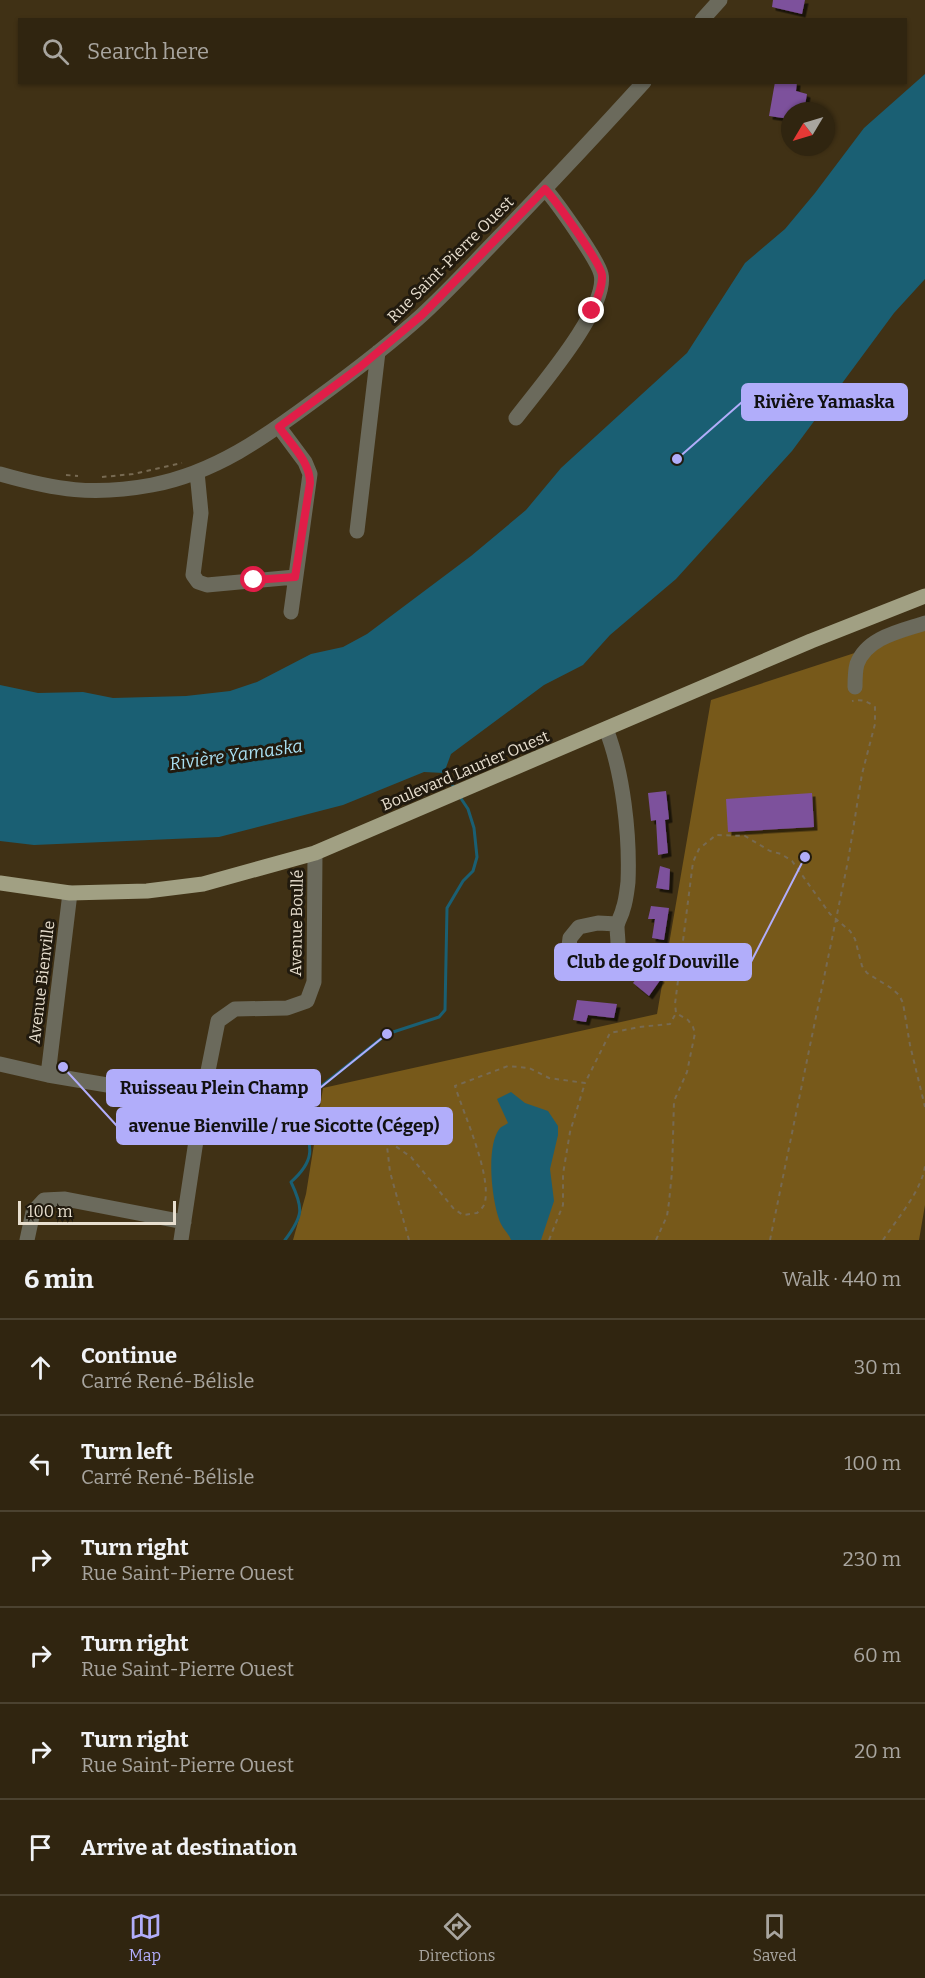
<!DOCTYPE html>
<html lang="en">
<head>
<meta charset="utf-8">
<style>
	body { margin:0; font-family:Bitter,serif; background:#3c311e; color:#f1f3f6 }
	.compass { position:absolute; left:781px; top:102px; width:54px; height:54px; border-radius:50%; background:#302510; box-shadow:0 2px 4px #0004; rotate:232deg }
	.scale { position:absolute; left:18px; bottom:15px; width:158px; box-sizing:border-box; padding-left:6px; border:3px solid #e8dfcf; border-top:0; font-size:16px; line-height:21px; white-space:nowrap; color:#e8dfcf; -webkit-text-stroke:4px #211a0e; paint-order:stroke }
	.stop { position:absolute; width:18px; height:18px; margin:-14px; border:4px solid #e11d48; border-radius:50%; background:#fff }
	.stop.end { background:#e11d48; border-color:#fff; box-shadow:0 2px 6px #0008 }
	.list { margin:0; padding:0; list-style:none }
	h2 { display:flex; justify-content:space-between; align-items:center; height:78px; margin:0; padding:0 24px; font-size:26px }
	h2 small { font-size:20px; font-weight:400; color:#a8a59f }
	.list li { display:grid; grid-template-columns:39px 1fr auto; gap:18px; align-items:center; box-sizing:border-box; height:96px; padding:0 24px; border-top:2px solid #4b4230 }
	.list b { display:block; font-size:22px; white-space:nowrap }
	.list p { margin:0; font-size:20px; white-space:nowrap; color:#a8a59f }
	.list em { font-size:20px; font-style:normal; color:#a8a59f }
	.icon { flex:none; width:33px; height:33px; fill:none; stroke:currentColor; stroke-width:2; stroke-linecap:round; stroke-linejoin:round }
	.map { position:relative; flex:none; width:925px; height:1240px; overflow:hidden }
	.search { position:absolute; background:#302510; box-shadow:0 2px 4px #0004; left:18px; right:18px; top:18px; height:66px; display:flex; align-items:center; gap:15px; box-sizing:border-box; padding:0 21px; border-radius:0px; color:#a8a59f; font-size:22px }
	.sheet { height:654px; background:#302510 }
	nav { display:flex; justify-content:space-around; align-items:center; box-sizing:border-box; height:84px; border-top:2px solid #4b4230; background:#302510; font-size:16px; color:#a8a59f }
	nav a { display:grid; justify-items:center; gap:3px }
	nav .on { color:#b1adfa }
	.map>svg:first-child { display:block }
</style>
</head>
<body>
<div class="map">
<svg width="925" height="1240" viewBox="0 0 925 1240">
	<defs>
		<filter id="shadow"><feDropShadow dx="3.5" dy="3.5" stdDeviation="0" flood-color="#0009"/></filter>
	</defs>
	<rect width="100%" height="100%" fill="#403115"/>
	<path fill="#77591a" d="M925,630V1205L919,1240H293L306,1194L323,1088L657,1014L711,700Z"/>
	<path fill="#1a5f73" d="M925,74V279L894,313L792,451L676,579L610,635L583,665L544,685L451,754L444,773L424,772L343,805L219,837L34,845L0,841V685L38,693L83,692L113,698L186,696L230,691L257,682L311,654L343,647L367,634L471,556L526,510L561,468L687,353L745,263L785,229L815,193L864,128Z
		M511,1092L525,1103L548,1111L558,1126V1135L550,1169L554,1201L541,1240H511C509,1234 504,1230 501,1224C492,1204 485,1146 500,1128C502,1126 506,1125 508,1123L497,1099Z"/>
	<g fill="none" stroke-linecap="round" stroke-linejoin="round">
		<path stroke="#1a5f73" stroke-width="3" d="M444,773L455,789
			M285,1240C303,1216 304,1209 291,1182C319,1157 310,1145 300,1113L309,1096L387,1034L439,1017L445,1010L447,908L463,881L473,871L477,857L474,828L468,809L460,797"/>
	</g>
	<path fill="#7d519c" filter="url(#shadow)" d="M773,0H805L802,14L772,7Z
		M775,82H797L796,91L807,94L804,111H790V119L769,116Z
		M666,791L669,819L665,820L668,853L658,855L656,820L651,821L648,793Z
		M812,793L814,827L728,832L726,799Z
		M660,866L670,869L669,890L656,888Z
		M651,906L669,908L664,940L652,938L655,919H648Z
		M653,965L660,971L658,976L661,979L649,996L633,983L640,974L643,976Z
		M577,1000L617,1004L614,1018L588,1015L586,1022L573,1020Z"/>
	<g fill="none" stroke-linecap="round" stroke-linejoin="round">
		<path stroke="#776a52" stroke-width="2" stroke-dasharray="4.5 4.5" stroke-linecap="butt" d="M421,297L443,275
			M66,475L78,476
			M102,477L133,474L182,463
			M409,1240L390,1172L387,1146L391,1143L411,1157L454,1209L463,1215L477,1213C480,1210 484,1207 485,1202C491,1173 464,1115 455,1086L508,1066L529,1068L549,1078L585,1083L610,1033L639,1027L670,1024L676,1013
			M549,1240L563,1205V1174L570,1132L585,1083
			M656,1240L667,1216L669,1202L672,1172L674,1101L687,1072L695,1033L693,1027L688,1020L676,1013L675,1004L693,862L699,849L716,835L745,836L770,851L781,854L792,861L830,914L850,931L855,939L862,966L867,973L891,988L899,995L903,1003L910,1045L925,1107
			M770,1240L848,861L862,774L875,724V707C867,701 862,699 852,701
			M883,1240C897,1219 922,1190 925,1166"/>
		<path stroke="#6b6a5c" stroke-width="15" d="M702,20L720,0
			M516,418C537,390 609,308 601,274C598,260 556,201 545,189
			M279,427L305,462L310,474L291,612
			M197,472L201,513L193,575L198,582L207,585L295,577
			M0,474C56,490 93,496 152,485C215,473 265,437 315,400C352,373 388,346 422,315C448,291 473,264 498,238C547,187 596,135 644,82
			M357,531L378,352
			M855,687C855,680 855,671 857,664C867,637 901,631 925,623
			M606,729C623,772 630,835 628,882C627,890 626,901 623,909C622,915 618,920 617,926C617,932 618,938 618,944C615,971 599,976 576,968L568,954L570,938L579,927L598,923L617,924
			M0,1064L48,1075L202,1101
			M48,1075L70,893
			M27,1240L33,1212L44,1200L65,1199L184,1222
			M181,1240L202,1101L218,1021L235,1009L287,1008L307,1001L314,982L315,853"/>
		<path stroke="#a1a083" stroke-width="15" d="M0,883L70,893L147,891L203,884L315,853L811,641L925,596"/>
	</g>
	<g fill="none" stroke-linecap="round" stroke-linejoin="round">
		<path stroke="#e11d48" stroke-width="8" d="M254,580L295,577L310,483C310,462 291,444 279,427L360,367L422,315L545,189C556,201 600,262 602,275C603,287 596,301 592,311"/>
	</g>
	<g text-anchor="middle" stroke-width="6" stroke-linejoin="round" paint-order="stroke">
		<g font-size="16" fill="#e8dfcf" stroke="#211a0e">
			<text transform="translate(450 259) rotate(-45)" y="6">Rue Saint-Pierre Ouest</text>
			<text transform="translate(465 770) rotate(-23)" y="6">Boulevard Laurier Ouest</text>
			<text transform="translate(296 923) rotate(-89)" y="6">Avenue Boullé</text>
			<text transform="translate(41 982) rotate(-83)" y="6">Avenue Bienville</text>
		</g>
		<g font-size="18" font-style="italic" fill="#a9dff1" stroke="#211a0e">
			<text transform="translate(236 755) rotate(-8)" y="6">Rivière Yamaska</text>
		</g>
	</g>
	<path fill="none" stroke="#b1adfa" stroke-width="2" d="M677 459L742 402M805 857L751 962M387 1034L320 1088M63 1067L117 1126"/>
	<g fill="#b1adfa" stroke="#211a0e" stroke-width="2">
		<circle cx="677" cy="459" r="6"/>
		<circle cx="805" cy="857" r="6"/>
		<circle cx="387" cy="1034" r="6"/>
		<circle cx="63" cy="1067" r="6"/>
	</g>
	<g fill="#b1adfa" stroke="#b1adfa" stroke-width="2">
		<rect x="742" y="384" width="165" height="36" rx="6"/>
		<rect x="555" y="944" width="196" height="36" rx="6"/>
		<rect x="107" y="1070" width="213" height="36" rx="6"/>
		<rect x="117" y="1108" width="335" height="36" rx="6"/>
	</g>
	<g font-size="18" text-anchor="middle" font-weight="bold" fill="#111">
		<text x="824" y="408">Rivière Yamaska</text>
		<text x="653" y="968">Club de golf Douville</text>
		<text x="214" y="1094">Ruisseau Plein Champ</text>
		<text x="284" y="1132">avenue Bienville / rue Sicotte (Cégep)</text>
	</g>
</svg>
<svg class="compass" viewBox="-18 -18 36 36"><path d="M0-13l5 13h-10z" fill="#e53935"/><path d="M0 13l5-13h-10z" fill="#a8a59f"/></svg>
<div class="scale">100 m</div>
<div class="stop" style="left:254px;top:580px"></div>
<div class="stop end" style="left:592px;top:311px"></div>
<div class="search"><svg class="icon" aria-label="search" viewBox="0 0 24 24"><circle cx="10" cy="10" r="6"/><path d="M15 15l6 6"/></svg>Search here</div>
</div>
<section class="sheet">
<h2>6 min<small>Walk · 440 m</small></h2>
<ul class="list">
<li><svg class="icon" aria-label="ahead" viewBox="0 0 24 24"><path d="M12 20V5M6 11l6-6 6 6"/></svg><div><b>Continue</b><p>Carré René-Bélisle</p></div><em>30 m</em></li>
<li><svg class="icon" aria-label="left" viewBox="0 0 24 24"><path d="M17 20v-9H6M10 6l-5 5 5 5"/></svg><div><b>Turn left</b><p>Carré René-Bélisle</p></div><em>100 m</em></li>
<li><svg class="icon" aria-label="right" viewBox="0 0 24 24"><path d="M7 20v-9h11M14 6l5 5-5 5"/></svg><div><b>Turn right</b><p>Rue Saint-Pierre Ouest</p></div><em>230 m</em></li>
<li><svg class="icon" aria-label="right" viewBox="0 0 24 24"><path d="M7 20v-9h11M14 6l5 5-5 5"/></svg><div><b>Turn right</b><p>Rue Saint-Pierre Ouest</p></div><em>60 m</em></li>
<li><svg class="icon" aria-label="right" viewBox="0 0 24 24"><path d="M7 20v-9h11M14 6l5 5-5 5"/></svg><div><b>Turn right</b><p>Rue Saint-Pierre Ouest</p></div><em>20 m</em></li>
<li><svg class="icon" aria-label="arrive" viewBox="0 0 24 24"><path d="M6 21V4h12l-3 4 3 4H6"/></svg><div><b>Arrive at destination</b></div></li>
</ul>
</section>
<nav>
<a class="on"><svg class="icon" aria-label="map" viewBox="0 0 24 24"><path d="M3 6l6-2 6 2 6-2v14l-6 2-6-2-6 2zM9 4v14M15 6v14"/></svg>Map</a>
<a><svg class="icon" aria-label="directions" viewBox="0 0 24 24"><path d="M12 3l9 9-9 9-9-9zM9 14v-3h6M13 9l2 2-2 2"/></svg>Directions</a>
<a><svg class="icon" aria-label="saved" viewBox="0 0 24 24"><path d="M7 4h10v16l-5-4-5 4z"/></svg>Saved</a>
</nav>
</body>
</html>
